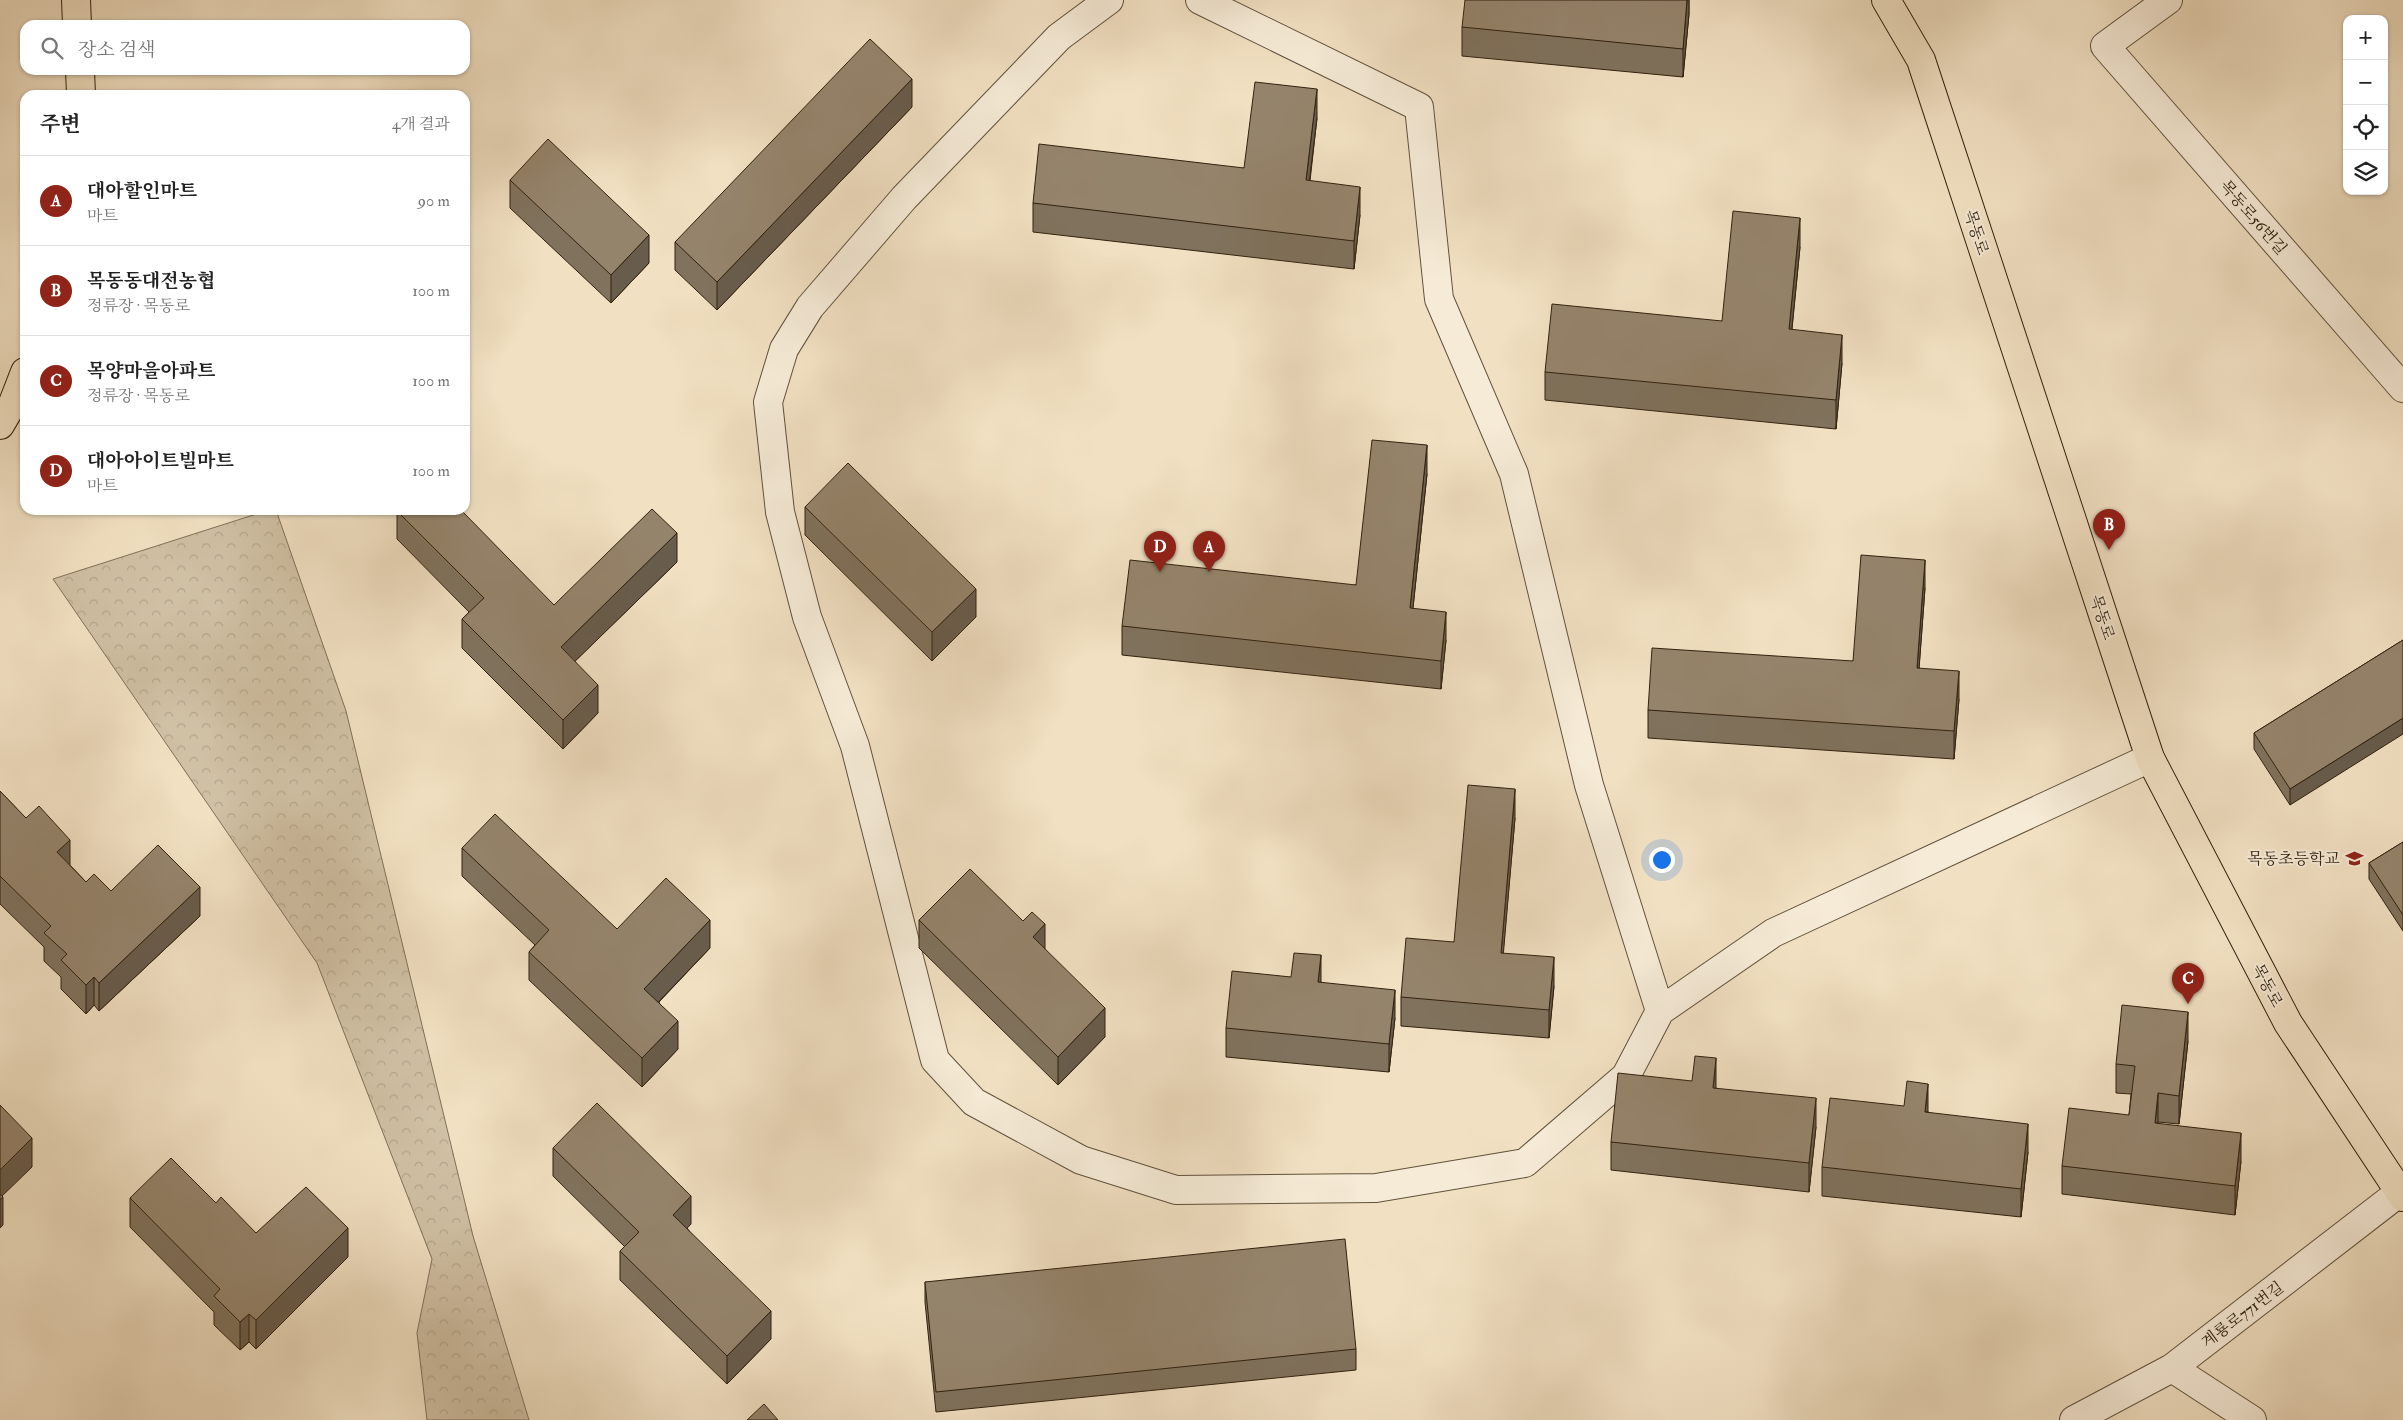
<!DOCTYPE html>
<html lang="ko">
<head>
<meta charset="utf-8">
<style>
	body { margin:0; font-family:"IM FELL Double Pica","Noto Serif KR",serif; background:#f6f6f6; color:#222 }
	.controls { position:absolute; right:15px; top:15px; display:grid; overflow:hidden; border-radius:10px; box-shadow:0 1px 4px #0004 }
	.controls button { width:45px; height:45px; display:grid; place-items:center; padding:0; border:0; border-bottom:1px solid #e0e0e0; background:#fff; color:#222; font:25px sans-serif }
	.you { position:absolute; left:1661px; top:859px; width:18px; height:18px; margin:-12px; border:4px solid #fff; border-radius:50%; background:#1a73e8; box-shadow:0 0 0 8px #1a73e833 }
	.badge { display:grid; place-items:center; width:32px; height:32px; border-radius:50%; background:#8f2418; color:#fff; font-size:16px; font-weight:700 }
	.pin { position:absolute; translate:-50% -41px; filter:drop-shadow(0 1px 2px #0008) }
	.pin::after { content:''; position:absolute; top:26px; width:18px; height:15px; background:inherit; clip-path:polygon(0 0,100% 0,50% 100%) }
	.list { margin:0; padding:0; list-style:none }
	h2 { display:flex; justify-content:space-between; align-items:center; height:65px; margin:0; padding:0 20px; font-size:21px }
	h2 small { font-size:16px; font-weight:400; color:#767676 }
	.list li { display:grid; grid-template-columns:32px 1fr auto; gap:15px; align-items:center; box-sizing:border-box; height:90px; padding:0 20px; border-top:1px solid #e0e0e0 }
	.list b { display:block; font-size:19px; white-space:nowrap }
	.list p { margin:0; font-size:16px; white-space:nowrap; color:#767676 }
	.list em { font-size:16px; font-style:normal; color:#767676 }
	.icon { flex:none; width:28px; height:28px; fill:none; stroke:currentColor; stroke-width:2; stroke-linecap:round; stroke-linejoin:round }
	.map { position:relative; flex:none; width:2403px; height:1420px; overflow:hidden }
	.search { position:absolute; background:#fff; box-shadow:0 1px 4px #0004; left:20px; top:20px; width:450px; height:55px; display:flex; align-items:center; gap:12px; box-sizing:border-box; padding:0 18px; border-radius:15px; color:#767676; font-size:19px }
	.panel { position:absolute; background:#fff; box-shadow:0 1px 4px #0004; left:20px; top:90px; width:450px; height:425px; border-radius:15px }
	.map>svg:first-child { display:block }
</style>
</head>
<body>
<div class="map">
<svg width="2403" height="1420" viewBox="0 0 2403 1420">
	<defs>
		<pattern id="forest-crowns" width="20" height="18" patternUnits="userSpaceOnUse" patternTransform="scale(1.25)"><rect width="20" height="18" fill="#d0c0a4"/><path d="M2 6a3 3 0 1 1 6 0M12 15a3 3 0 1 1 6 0" fill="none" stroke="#b3a58c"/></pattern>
	</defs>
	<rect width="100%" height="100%" fill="#f1e0c2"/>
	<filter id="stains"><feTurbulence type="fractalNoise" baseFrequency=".004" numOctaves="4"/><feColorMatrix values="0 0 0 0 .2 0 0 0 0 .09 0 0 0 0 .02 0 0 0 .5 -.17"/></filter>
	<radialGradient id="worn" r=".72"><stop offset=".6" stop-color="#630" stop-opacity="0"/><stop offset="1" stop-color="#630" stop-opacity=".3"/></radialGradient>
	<path fill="url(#forest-crowns)" stroke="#80705a" d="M269,510H276L346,711L473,1236L529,1420H427L417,1333L432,1259L317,963L53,579Z"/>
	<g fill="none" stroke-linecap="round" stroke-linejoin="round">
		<defs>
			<path id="minor" d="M1109,0L1059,37L904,198L810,307L784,349L768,402L780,512L807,617L855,746L935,1060L974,1102L1081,1160L1176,1190L1376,1188L1525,1163L1626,1076L1660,1011L1773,933L2150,758
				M1200,0L1419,107L1439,299L1514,474L1589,785L1660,1011
				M2168,0L2105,46L2403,388
				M2172,1368L2252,1420
				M2074,1420L2172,1368L2400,1192"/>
			<path id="major" d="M76,0L77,25
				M1886,0L1921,60L2150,758L2288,1023L2403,1197
				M80,70L81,95
				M0,425L13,403L25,372"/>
		</defs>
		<use href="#minor" stroke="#61513c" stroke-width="30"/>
		<use href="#major" stroke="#31210f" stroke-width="30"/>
		<use href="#minor" stroke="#f6ebd7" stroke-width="28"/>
		<use href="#major" stroke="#f1e0c2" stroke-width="28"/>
	</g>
	<path fill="#80725d" stroke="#31210f" d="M1689,0V14L1683,77L1462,56V27Z
		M912,107L717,310L675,270V242Z
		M1317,118L1310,181L1360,215L1354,269L1033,232V203L1244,168Z
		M510,180L649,263L611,303L510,208Z
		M1800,247L1792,329L1842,363L1836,429L1545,400V372L1722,321Z
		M1427,474L1413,608L1446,640L1441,689L1122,655V626L1356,585Z
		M805,507L976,617L932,661L805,535Z
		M397,511L554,605L677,562L575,661L598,713L563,749L462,648V619L469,612L397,539Z
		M1925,588L1919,668L1959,699L1954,759L1648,738V710L1853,661Z
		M2403,640L2290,805L2254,749V733Z
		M0,791L86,882L111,891L200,916L99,1011L94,1005L86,1014L61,989V977L44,961V947L0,904Z
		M1515,818L1503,953L1554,986L1549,1038L1401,1026V997L1454,942Z
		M2403,842V931L2369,879V863Z
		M462,848L617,929L710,948L659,1002L678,1049L642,1087L529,980V952L535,945L462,876Z
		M919,920L1045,949L1105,1037L1058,1085L919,948Z
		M1291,977L1321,982L1395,1018L1389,1072L1226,1057V1028Z
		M2188,1041L2179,1124L2158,1122V1123L2241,1161L2235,1215L2062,1194V1166L2129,1115L2131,1094L2116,1093V1064Z
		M1716,1088L1816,1127L1809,1192L1611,1170V1142Z
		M1928,1112L2028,1152L2021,1217L1822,1196V1167Z
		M553,1148L691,1224L687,1228L771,1339L727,1384L620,1280V1251L625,1247L553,1176Z
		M130,1198L256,1233L348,1257L256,1349L249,1342L240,1350L214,1325V1312L130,1227Z
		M925,1282L1356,1349V1370L936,1412L925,1302Z"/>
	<path fill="#685c4c" stroke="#31210f" d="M1687,0H1689V14L1683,77V49Z
		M912,79V107L717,310V282Z
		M1317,89V118L1306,209V180Z
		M1360,187V215L1354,269V241Z
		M1800,218V247L1789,357V329Z
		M649,235V263L611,303V275Z
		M1842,335V363L1836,429V400Z
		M1427,445V474L1410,636V608Z
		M677,533V562L561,675V647Z
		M1925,560V588L1917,696V668Z
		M976,589V617L932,661V632Z
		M1446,612V640L1441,689V661Z
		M1959,671V699L1954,759V731Z
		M598,685V713L563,749V720Z
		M2403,718V734L2290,805V789Z
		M1515,789V818L1501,981V953Z
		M70,840V868L57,852Z
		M200,887V916L99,1011V983Z
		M710,920V948L644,1017V989Z
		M1045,924V953L1033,937Z
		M1321,955V984L1318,982Z
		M1554,957V986L1549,1038V1010Z
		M94,977V1005L86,1014V985Z
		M1395,990V1018L1389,1072V1044Z
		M1105,1008V1037L1058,1085V1057Z
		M2188,1012V1041L2179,1124V1096Z
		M678,1021V1049L642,1087V1058Z
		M1716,1058V1087L1713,1116V1088Z
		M1928,1084V1112H1925Z
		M2158,1093V1122L2155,1151V1123Z
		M1816,1098V1127L1809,1192V1163Z
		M2028,1124V1152L2021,1217V1189Z
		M2241,1133V1161L2235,1215V1186Z
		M32,1138V1167L0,1198V1170Z
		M691,1196V1224L673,1243V1215Z
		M3,1197V1225L0,1228V1200Z
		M348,1228V1257L256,1349V1320Z
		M771,1311V1339L727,1384V1356Z
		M249,1314V1342L240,1350V1322Z"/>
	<path fill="#95846c" stroke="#31210f" d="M1465,0H1687L1683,49L1462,27Z
		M870,39L912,79L717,282L675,242Z
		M1255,82L1317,89L1306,180L1360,187L1354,241L1033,203L1039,144L1244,168Z
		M548,139L649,235L611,275L510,180Z
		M1733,211L1800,218L1789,329L1842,335L1836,400L1545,372L1552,304L1722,321Z
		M1372,440L1427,445L1410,608L1446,612L1441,661L1122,626L1130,560L1356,585Z
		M848,463L976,589L932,632L805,507Z
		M652,509L677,533L561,647L598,685L563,720L462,619L484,598L397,511L398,510H461L554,605Z
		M1861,555L1925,560L1917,668L1959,671L1954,731L1648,710L1652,648L1853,661Z
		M2403,640V718L2290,789L2254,733Z
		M1468,785L1515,789L1501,953L1554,957L1549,1010L1401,997L1406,938L1454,942Z
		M0,791L26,818L39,806L70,840L57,852L86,882L94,874L111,891L158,845L200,887L99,983L94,977L86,985L61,960L67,954L44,933L51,926L0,876Z
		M495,814L617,929L666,878L710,920L644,989L678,1021L642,1058L529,952L549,930L462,848Z
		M2403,842V915L2369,863Z
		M970,869L1023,921L1032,912L1045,924L1033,937L1105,1008L1058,1057L919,920Z
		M1294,953L1321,955L1318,982L1395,990L1389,1044L1226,1028L1232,971L1291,977Z
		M2122,1005L2188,1012L2179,1096L2158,1093L2155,1123L2241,1133L2235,1186L2062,1166L2069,1108L2129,1115L2135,1066L2116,1064Z
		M1695,1056L1716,1058L1713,1088L1816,1098L1809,1163L1611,1142L1618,1073L1692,1081Z
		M1907,1081L1928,1084L1925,1112L2028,1124L2021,1189L1822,1167L1830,1098L1904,1106Z
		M597,1103L691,1196L673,1215L771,1311L727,1356L620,1251L639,1232L553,1148Z
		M0,1105L32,1138L0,1170Z
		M171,1158L216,1203L221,1197L256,1233L306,1187L348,1228L256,1320L249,1314L240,1322L214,1296L220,1289L130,1198Z
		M0,1194L3,1197L0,1200Z
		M1345,1239L1356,1349L936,1392L925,1282Z
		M764,1404L778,1420H747Z"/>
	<defs>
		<symbol id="school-bare" viewBox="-9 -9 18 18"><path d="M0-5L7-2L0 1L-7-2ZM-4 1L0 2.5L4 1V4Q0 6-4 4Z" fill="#8f2418" stroke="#f6ebd7" stroke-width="2.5" paint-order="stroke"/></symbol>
	</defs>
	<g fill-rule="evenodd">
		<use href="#school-bare" x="2342" y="846" width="25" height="25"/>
	</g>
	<g text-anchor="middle" stroke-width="4" stroke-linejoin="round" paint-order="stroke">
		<g font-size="16" fill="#31210f" stroke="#f6ebd7">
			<text transform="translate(2254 217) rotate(49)" y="6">목동로56번길</text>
			<text transform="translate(1977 232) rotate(72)" y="6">목동로</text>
			<text transform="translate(2103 617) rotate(72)" y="6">목동로</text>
			<text transform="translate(2268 985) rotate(62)" y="6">목동로</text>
			<text transform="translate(2242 1314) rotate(-37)" y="6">계룡로771번길</text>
		</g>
		<g font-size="16" fill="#31210f" stroke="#f6ebd7" text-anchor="end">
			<text x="2340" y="864">목동초등학교</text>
		</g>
	</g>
	<rect width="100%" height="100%" filter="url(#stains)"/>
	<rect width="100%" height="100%" fill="url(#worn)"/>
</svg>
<div class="controls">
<button>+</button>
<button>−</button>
<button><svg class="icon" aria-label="locate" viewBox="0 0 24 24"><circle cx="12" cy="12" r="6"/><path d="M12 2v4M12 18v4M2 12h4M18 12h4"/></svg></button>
<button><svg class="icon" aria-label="layers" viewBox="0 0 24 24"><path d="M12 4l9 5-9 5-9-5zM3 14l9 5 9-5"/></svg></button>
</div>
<div class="you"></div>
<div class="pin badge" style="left:1209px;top:572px">A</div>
<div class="pin badge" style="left:2109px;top:550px">B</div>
<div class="pin badge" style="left:2188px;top:1004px">C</div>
<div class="pin badge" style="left:1160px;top:572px">D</div>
<div class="search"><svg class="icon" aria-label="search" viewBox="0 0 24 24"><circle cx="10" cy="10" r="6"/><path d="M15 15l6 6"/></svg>장소 검색</div>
<section class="panel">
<h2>주변<small>4개 결과</small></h2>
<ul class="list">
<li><span class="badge">A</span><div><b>대아할인마트</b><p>마트</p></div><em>90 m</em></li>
<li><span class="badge">B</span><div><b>목동동대전농협</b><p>정류장 · 목동로</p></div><em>100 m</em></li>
<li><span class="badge">C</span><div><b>목양마을아파트</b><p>정류장 · 목동로</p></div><em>100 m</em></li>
<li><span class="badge">D</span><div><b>대아아이트빌마트</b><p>마트</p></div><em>100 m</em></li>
</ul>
</section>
</div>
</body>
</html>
